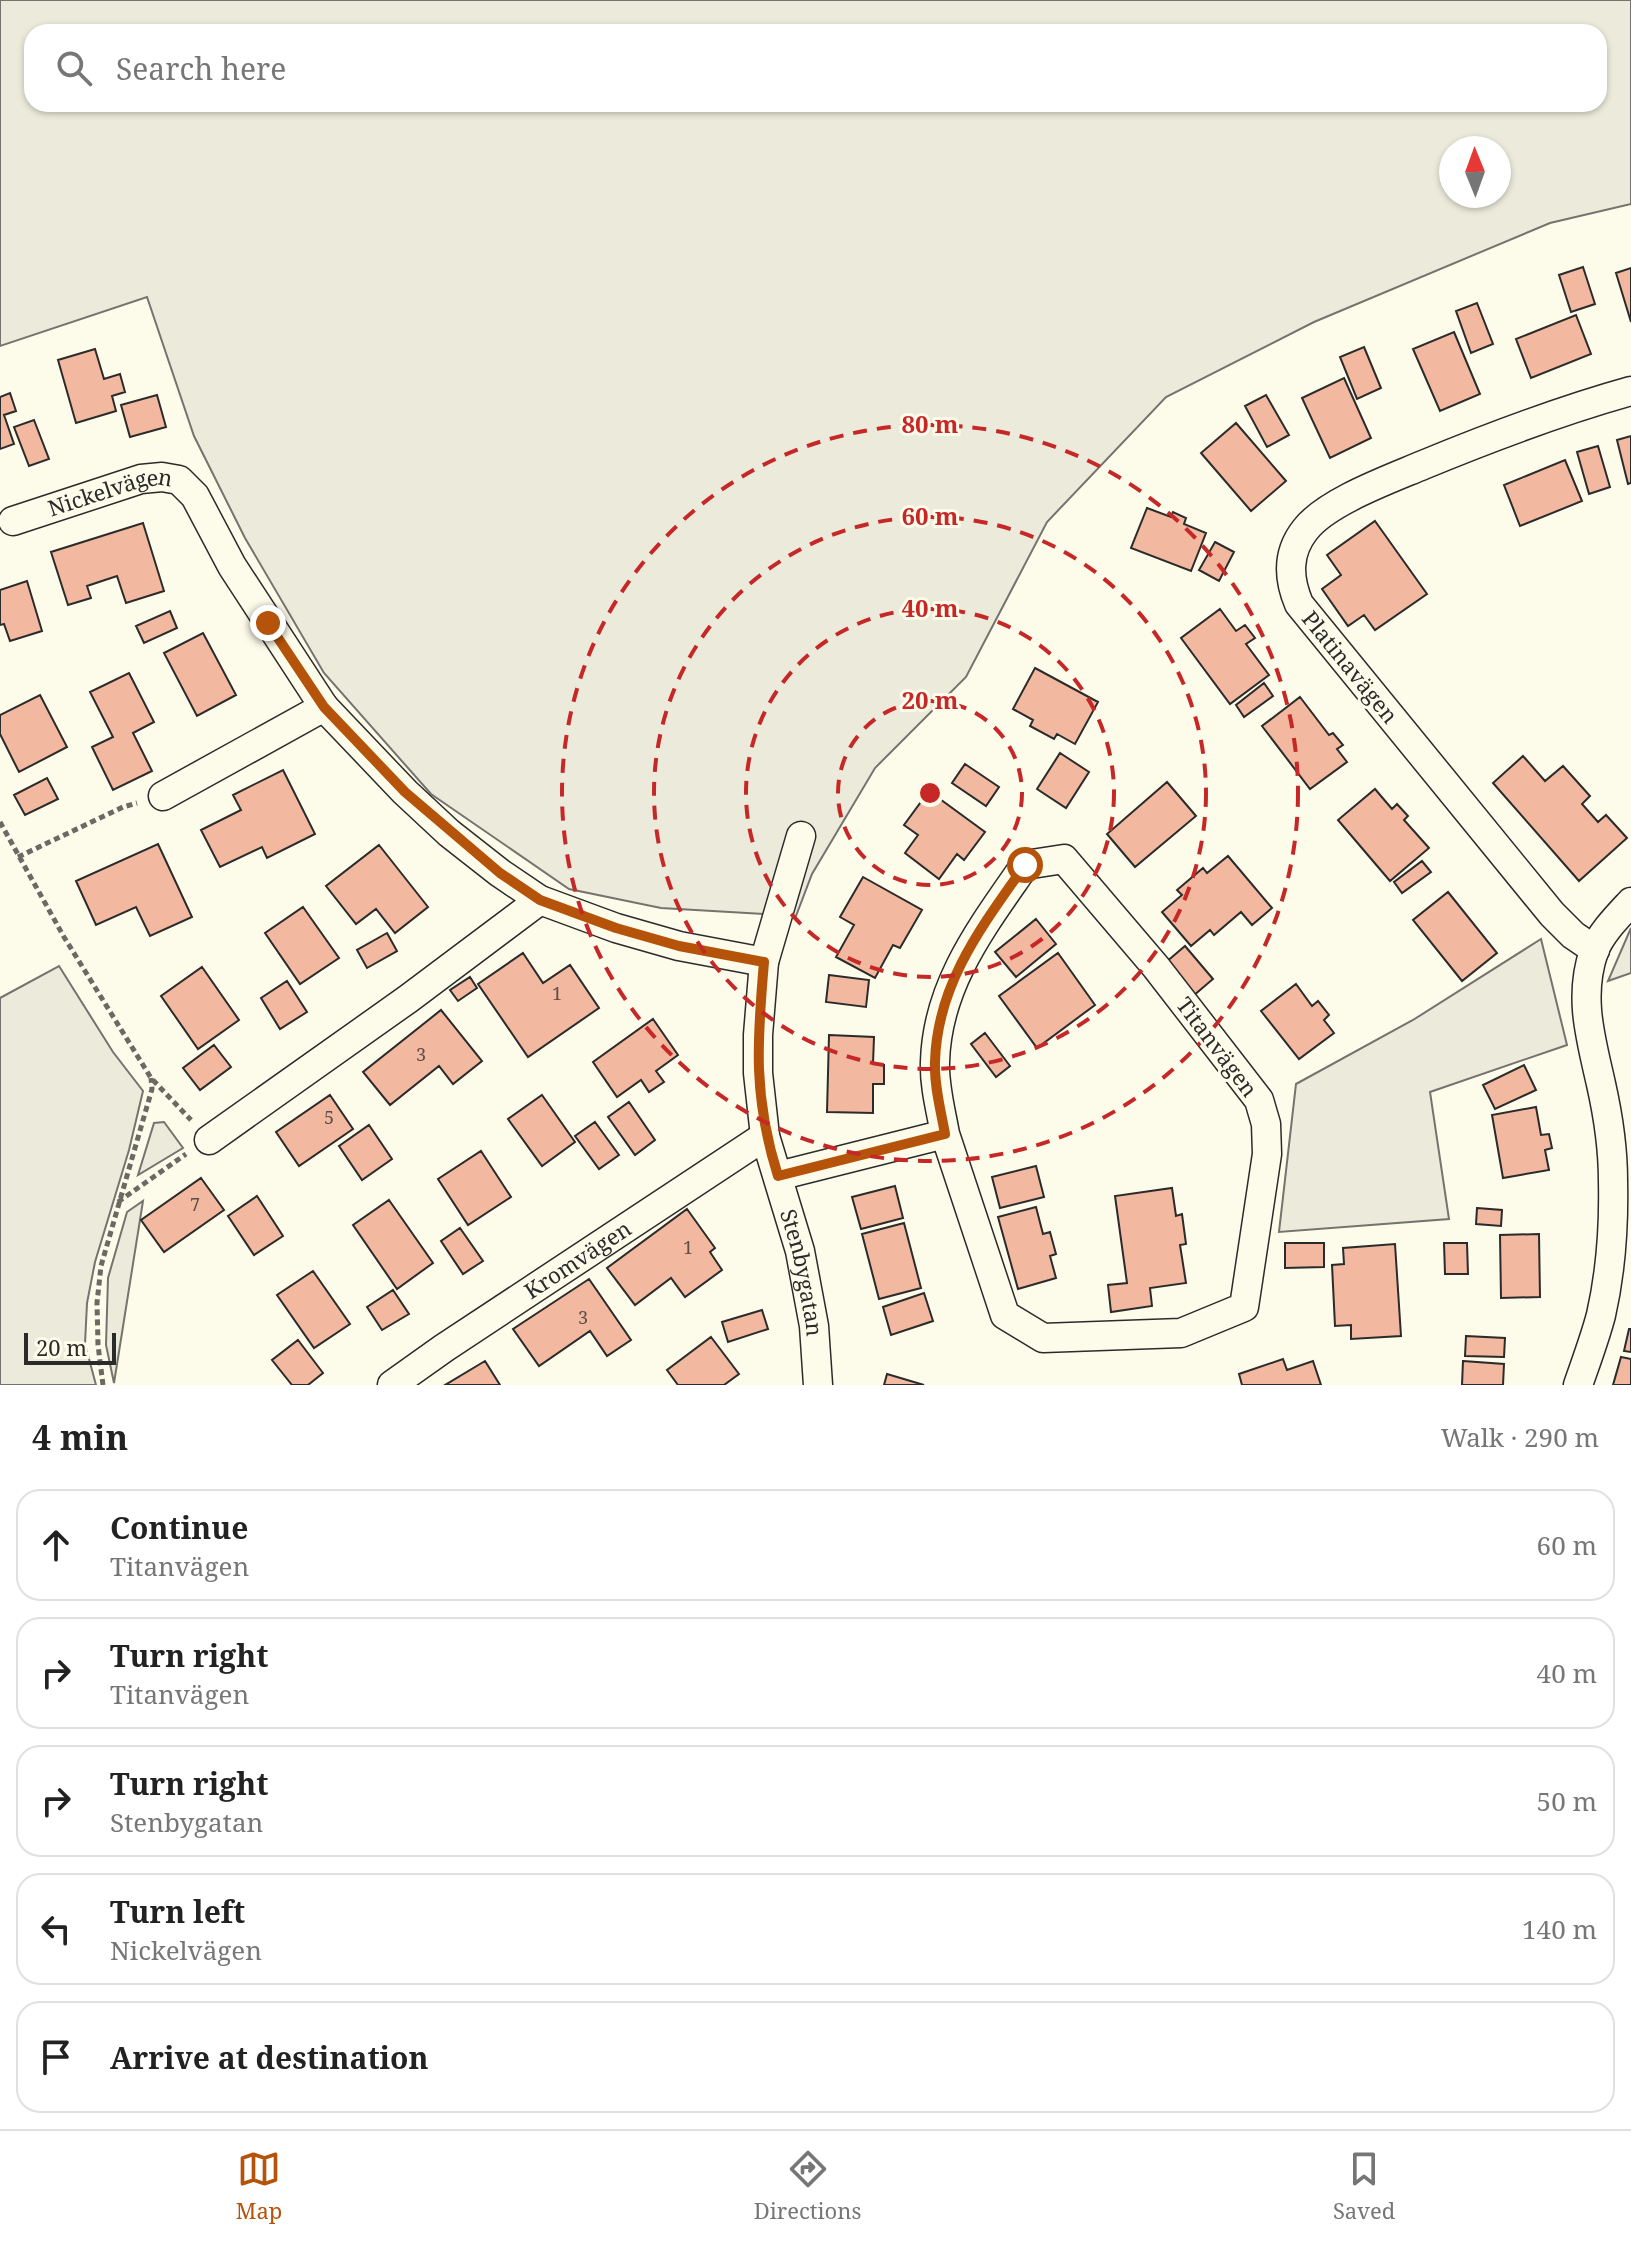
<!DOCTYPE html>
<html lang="en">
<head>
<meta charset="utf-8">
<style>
	body { margin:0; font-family:"Noto Serif",serif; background:#f6f6f6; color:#222 }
	.compass { position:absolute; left:1439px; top:136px; width:72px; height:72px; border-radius:50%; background:#fff; box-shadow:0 2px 6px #0004; rotate:359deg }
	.scale { position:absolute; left:24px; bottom:20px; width:92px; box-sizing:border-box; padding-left:8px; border:4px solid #2b2b2b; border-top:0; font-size:22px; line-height:28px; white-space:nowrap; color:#2b2b2b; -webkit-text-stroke:6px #fdfbea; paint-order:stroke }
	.stop { position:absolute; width:24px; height:24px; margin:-18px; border:6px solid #b45309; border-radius:50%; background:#fff }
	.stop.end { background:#b45309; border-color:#fff; box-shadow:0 2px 8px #0008 }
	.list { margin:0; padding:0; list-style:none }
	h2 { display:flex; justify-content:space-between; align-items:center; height:104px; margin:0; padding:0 32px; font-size:34px }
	h2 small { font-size:26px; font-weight:400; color:#767676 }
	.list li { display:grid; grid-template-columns:52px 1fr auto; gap:24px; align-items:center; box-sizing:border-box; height:112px; margin:0 16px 16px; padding:0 16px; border:2px solid #e0e0e0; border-radius:24px }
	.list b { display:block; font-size:30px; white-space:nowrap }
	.list p { margin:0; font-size:26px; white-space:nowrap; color:#767676 }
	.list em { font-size:26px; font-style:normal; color:#767676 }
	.icon { flex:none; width:44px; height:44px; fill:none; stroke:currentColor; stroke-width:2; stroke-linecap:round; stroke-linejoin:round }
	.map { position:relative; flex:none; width:1631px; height:1385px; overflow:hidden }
	.search { position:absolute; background:#fff; box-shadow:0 2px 6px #0004; left:24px; right:24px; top:24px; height:88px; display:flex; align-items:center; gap:20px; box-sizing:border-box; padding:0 28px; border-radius:24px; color:#767676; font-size:30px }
	.sheet { height:744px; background:#fff }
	nav { display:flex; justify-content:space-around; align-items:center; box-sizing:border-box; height:112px; border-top:2px solid #e0e0e0; background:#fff; font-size:22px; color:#767676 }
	nav a { display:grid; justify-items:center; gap:4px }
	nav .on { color:#b45309 }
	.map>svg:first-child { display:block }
</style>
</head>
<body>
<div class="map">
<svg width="1631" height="1385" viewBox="0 0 1631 1385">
	<rect width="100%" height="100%" fill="#fdfbea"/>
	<path fill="#ecebdb" stroke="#74746e" stroke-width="2" fill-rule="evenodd" d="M0,0H1631V204L1550,223L1314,322L1166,397L1047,522L966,677L875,768L812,874L796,916L661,908L569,889L431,794L324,673L245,538L194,436L147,297L0,346ZM32,32H1599V104H32ZM1451,148H1499V196H1451Z
		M1631,928V973L1608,981Z
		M1541,939L1567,1045L1430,1092L1449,1219L1279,1232L1296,1084L1413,1020Z
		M59,966L113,1052L143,1091L129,1150L95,1262L87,1303L85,1344L96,1385H0V998Z
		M164,1122L183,1148L138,1175L154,1123Z
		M143,1201L114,1383L106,1345L108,1278L127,1212Z"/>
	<path fill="#f2b8a0" stroke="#2b2b2b" stroke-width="2" d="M1583,267L1595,304L1571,312L1559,275Z
		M1631,268V322L1616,273Z
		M1477,303L1493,344L1471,353L1456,311Z
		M1576,315L1591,354L1531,378L1516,339Z
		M1454,332L1480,394L1440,411L1413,349Z
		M1364,347L1381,388L1357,399L1340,357Z
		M95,349L104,379L120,374L125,392L112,396L116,411L76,423L58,360Z
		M1344,378L1371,438L1330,458L1302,398Z
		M10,393L16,411L4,415L14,444L0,449V397Z
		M157,395L166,427L130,437L121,405Z
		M1266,395L1289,435L1267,447L1245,406Z
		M34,420L49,459L29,466L14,427Z
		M1236,423L1286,481L1251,511L1201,453Z
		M1631,436V483L1628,484L1617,440Z
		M1598,446L1610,487L1589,494L1577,452Z
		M1565,460L1582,501L1520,526L1504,485Z
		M1147,508L1171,517L1173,512L1186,518L1184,524L1206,533L1191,571L1131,548Z
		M1375,521L1427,594L1375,630L1364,615L1348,626L1322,589L1341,575L1327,555Z
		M143,523L164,591L126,603L117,576L87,586L91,598L68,605L51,552Z
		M1215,542L1234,552L1219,581L1199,570Z
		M27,581L42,631L10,641L4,624L0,625V590Z
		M1220,609L1236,631L1245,625L1255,638L1246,644L1269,675L1230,704L1181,638Z
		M170,611L177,628L144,643L136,626Z
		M203,633L236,695L197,716L164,653Z
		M1035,668L1098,702L1075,744L1057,734L1054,739L1030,726L1033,720L1013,709Z
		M129,673L154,722L133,733L152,771L113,790L92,747L113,737L90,692Z
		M1264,683L1273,696L1244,717L1236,705Z
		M40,695L67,747L19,772L0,734V715Z
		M1300,697L1329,735L1333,733L1343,745L1337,749L1347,762L1310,789L1262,726Z
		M1060,753L1089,772L1066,808L1037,789Z
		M1523,756L1545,781L1563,766L1590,796L1582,804L1598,822L1606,815L1627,838L1579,881L1493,783Z
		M965,764L999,787L986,806L952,783Z
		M283,770L315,834L267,858L262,847L220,867L201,830L241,810L233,795Z
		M47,778L58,799L25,815L14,795Z
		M1167,782L1196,816L1135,867L1107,834Z
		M1375,789L1392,809L1397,804L1408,816L1404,820L1429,848L1390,881L1338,820Z
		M929,791L985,832L964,860L957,854L939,879L905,853L918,835L904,825Z
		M158,844L192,917L150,936L136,907L96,925L76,881Z
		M379,845L428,907L395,933L376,909L356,924L326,886Z
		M1228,856L1272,908L1252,925L1241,912L1214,935L1210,930L1191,946L1162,912L1182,895L1177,890L1203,868L1207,873Z
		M1422,861L1431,872L1402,893L1394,882Z
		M863,877L922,910L900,948L893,945L875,978L836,957L854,925L840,917Z
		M1448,892L1497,953L1462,981L1413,920Z
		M303,907L339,958L300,984L265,933Z
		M1036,919L1056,944L1016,977L995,952Z
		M387,933L397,951L367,968L357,950Z
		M1185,946L1213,979L1193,996L1165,963Z
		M523,953L543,983L570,965L599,1008L528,1057L478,984Z
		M1058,953L1095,1005L1037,1048L999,996Z
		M202,967L239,1020L198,1049L161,996Z
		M829,975L869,980L866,1007L826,1002Z
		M470,977L477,988L458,1001L450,990Z
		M287,981L307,1012L280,1029L261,998Z
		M1296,984L1312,1006L1318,1001L1329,1015L1324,1020L1334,1033L1299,1059L1261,1011Z
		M441,1010L482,1061L453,1084L439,1066L390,1105L363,1072Z
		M653,1019L678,1055L656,1071L664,1082L649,1092L641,1080L617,1097L593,1062Z
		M985,1033L1010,1066L996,1077L971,1044Z
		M829,1035L874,1037L873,1064L884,1065V1084H873V1113L827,1112Z
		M214,1045L231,1067L200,1090L183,1068Z
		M1524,1065L1536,1090L1495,1109L1483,1085Z
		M330,1095L353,1129L299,1166L276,1132Z
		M542,1095L575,1142L542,1166L508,1119Z
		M629,1102L655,1140L635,1155L608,1117Z
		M1536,1107L1541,1135L1549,1134L1552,1148L1545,1150L1549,1170L1503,1178L1492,1115Z
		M595,1122L619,1155L599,1169L575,1136Z
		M369,1125L392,1159L362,1180L339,1146Z
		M481,1151L511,1197L468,1225L438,1179Z
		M1036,1166L1044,1197L1000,1208L992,1177Z
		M201,1178L224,1210L164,1252L141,1220Z
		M895,1186L903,1218L861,1229L852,1197Z
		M1172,1188L1176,1216L1182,1214L1186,1244L1180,1245L1186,1283L1150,1288L1152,1306L1111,1312L1108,1285L1127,1283L1115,1196Z
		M257,1196L283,1236L254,1255L228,1216Z
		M389,1200L433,1263L397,1289L353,1225Z
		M1036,1207L1043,1234L1050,1232L1056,1254L1050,1256L1056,1278L1018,1289L998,1217Z
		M1477,1208L1502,1210L1501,1226L1476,1224Z
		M687,1209L715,1248L710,1252L722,1270L685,1297L671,1278L635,1305L607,1268Z
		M904,1223L921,1288L879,1299L862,1234Z
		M460,1228L483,1261L463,1274L441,1241Z
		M1539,1234L1540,1297L1501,1298L1500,1235Z
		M1285,1243H1324V1267L1285,1268Z
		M1444,1243H1467L1468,1274H1445Z
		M1395,1244L1401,1336L1351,1339V1325L1335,1326L1332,1265L1344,1264L1343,1248Z
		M313,1271L350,1324L314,1348L277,1295Z
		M589,1279L631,1340L607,1356L590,1331L539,1366L513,1329Z
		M393,1290L409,1314L382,1330L367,1307Z
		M924,1293L933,1321L891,1335L883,1307Z
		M762,1310L768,1329L728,1342L722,1322Z
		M1629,1329H1631V1352L1624,1351Z
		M1466,1336L1505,1338L1504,1357L1465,1356Z
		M711,1337L739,1374L724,1385H678L667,1370Z
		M298,1340L323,1373L308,1385H292L272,1360Z
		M1621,1357L1631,1359V1385H1613Z
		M1283,1359L1287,1370L1313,1361L1321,1385H1242L1239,1374Z
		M485,1361L500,1385H445Z
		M1463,1361L1504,1364L1503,1385H1462Z
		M887,1374L924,1385H884Z"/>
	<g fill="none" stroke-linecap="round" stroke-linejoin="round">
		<defs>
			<g id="minor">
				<path id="s1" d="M13,521L141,479L162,477L179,480L195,496L232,566L324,707L405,792L449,833L500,873L540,900L616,928L679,946L764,962"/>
				<path d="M163,796L324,707"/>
				<path id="s2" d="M801,836L764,962L758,1035V1073L765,1136L800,1251L814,1326L818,1385"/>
				<path d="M1595,950L1573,935L1552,914L1299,604C1288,578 1287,553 1305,530C1326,502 1390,479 1423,465C1491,437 1559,411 1631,391"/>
				<path d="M209,1140L408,999L540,900"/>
				<path d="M778,1176L945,1134L1005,1315L1043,1338L1181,1333L1244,1307L1267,1154L1266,1124L1259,1100L1156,967L1064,859L1025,865C983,926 937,984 935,1062C934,1086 941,1111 945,1134"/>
				<path id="s3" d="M392,1385L444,1348L765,1136"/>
				<path d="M1578,1385C1586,1362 1595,1338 1601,1315C1611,1271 1614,1225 1613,1181C1613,1148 1608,1115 1601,1084C1591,1039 1578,997 1594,951C1601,933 1618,916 1631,902"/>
			</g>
		</defs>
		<use href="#minor" stroke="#2b2b2b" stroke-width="31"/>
		<path stroke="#6a6964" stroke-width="5" stroke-dasharray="6 4" stroke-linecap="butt" d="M0,822L64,937L151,1078L191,1120
			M18,857L123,807L137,803
			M118,1202L186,1154
			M103,1385L98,1345L97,1303L101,1266L152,1089L151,1078"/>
		<use href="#minor" stroke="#fdfbea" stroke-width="28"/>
	</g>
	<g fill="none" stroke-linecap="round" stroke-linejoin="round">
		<path stroke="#b45309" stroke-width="10" d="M268,623L324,707L405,792L500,873L540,900L616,928L679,946L764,962C757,1042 753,1097 778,1176L945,1134C941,1111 934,1086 935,1062C937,984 982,926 1025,865"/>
	</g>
	<g fill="none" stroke="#c62828" stroke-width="4" stroke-dasharray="14 10">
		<circle cx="930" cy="793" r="92"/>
		<circle cx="930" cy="793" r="184"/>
		<circle cx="930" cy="793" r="276"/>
		<circle cx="930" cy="793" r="368"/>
	</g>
	<g text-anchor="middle" stroke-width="6" stroke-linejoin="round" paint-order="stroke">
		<g font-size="18" fill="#5d4e48">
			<text x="557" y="1000">1</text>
			<text x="421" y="1061">3</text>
			<text x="329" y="1124">5</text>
			<text x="195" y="1211">7</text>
			<text x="688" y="1254">1</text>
			<text x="583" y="1324">3</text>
		</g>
		<g font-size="22" fill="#2b2b2b" stroke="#fdfbea">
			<text dy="8" stroke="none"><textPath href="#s1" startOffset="102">Nickelvägen</textPath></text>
			<text transform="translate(1350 667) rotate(51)" y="8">Platinavägen</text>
			<text transform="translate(1217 1047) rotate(53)" y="8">Titanvägen</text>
			<text dy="8" stroke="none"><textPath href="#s3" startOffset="224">Kromvägen</textPath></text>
			<text dy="8" stroke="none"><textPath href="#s2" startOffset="448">Stenbygatan</textPath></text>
		</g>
	</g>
	<circle cx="930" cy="793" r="12" fill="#c62828" stroke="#fdfbea" stroke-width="4"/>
	<g font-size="24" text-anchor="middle" font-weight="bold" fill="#c62828" stroke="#fdfbea" stroke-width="6" stroke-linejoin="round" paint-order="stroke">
		<text x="930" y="433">80 m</text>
		<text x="930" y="525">60 m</text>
		<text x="930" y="617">40 m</text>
		<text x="930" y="709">20 m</text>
	</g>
</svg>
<svg class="compass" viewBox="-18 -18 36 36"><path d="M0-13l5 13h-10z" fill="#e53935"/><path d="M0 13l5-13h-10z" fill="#767676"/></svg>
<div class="scale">20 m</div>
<div class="stop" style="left:1025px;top:865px"></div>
<div class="stop end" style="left:268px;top:623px"></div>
<div class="search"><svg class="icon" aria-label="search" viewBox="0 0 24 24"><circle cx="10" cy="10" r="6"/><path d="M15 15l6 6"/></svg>Search here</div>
</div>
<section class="sheet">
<h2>4 min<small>Walk · 290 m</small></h2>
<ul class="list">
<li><svg class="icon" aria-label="ahead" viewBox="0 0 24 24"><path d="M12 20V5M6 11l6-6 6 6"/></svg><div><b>Continue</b><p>Titanvägen</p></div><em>60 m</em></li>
<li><svg class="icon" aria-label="right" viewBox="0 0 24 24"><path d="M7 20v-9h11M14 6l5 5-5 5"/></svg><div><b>Turn right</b><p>Titanvägen</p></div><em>40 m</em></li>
<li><svg class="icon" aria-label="right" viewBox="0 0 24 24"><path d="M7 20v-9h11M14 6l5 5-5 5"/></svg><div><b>Turn right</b><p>Stenbygatan</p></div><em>50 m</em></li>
<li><svg class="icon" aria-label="left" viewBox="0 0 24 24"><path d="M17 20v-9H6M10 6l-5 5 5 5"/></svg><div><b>Turn left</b><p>Nickelvägen</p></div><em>140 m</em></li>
<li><svg class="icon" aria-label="arrive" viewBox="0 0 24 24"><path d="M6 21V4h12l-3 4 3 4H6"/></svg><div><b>Arrive at destination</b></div></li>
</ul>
</section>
<nav>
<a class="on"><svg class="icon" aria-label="map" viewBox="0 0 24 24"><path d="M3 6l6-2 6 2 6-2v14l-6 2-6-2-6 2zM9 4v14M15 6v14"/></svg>Map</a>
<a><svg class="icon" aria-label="directions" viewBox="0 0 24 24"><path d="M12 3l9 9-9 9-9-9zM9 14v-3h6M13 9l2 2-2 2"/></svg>Directions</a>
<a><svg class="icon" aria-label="saved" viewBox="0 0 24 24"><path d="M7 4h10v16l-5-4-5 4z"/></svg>Saved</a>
</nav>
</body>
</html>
